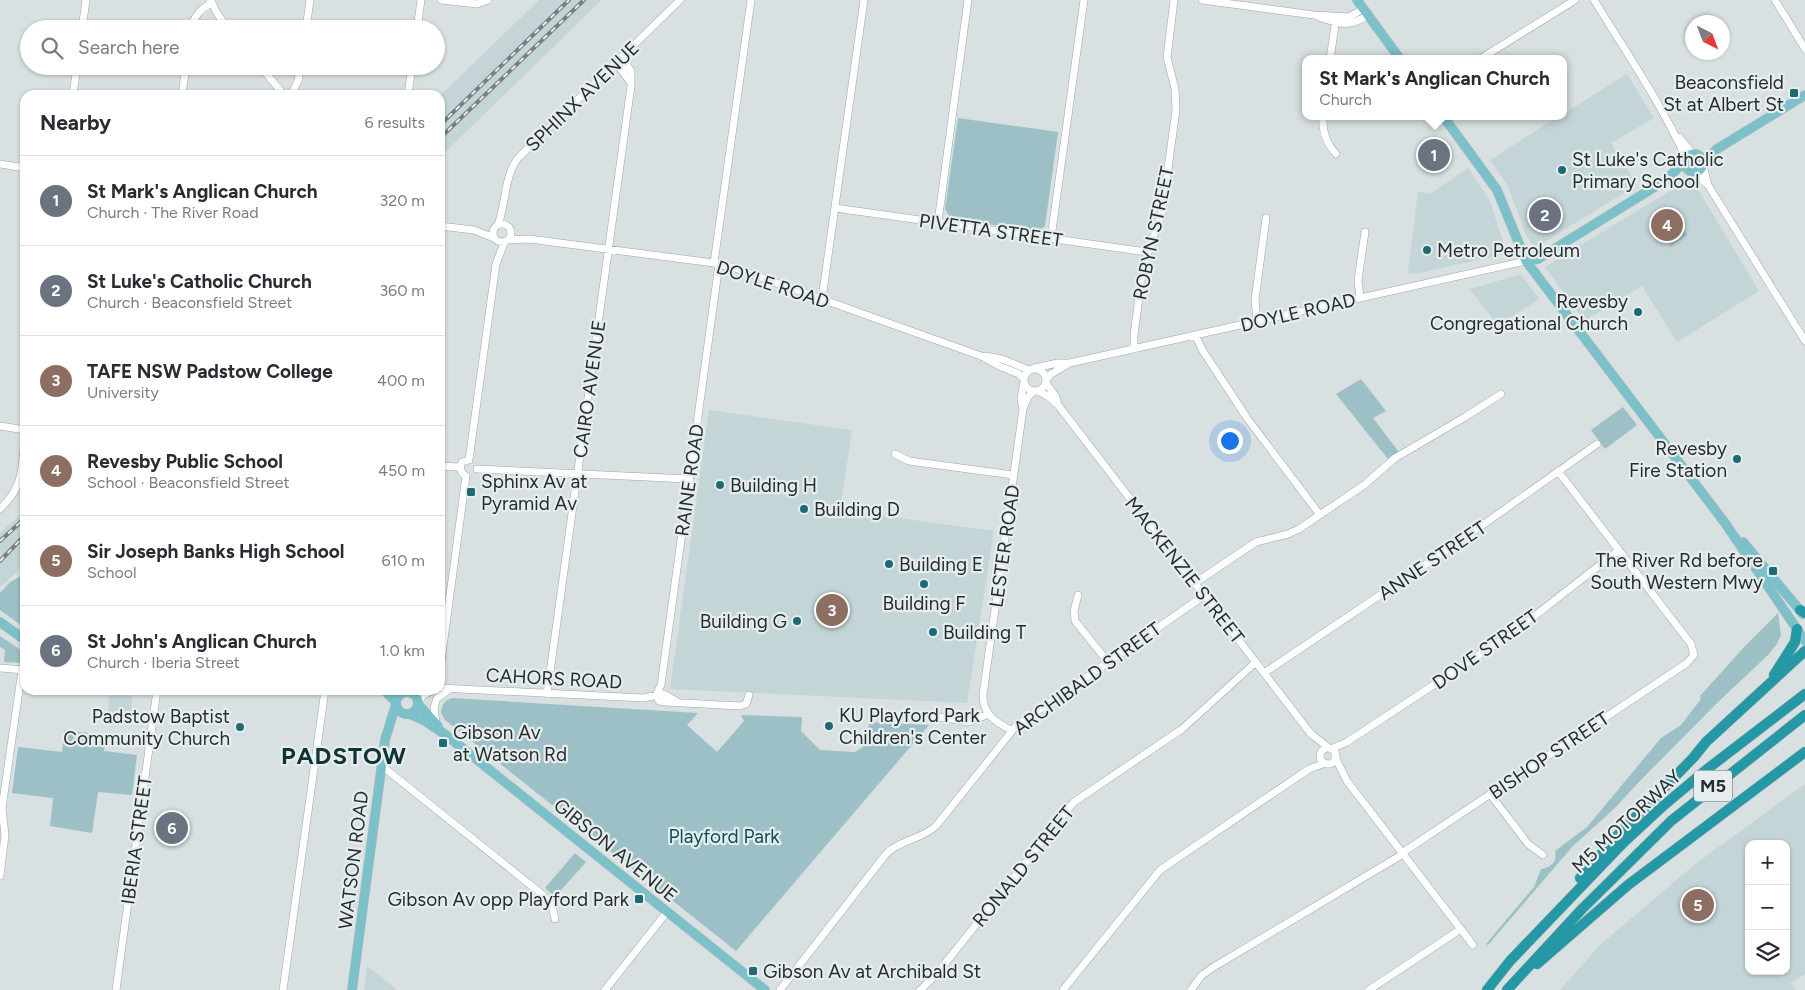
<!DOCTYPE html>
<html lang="en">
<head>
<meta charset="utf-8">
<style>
	body { margin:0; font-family:Figtree,sans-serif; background:#f7f7f7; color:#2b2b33 }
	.controls { position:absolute; right:15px; bottom:15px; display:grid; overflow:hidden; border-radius:10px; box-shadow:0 1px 4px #0004 }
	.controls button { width:45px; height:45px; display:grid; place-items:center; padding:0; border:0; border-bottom:1px solid #e1e1e2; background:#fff; color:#2b2b33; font:25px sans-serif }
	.compass { position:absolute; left:1685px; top:15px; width:45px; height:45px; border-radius:50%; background:#fff; box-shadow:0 1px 4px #0004; rotate:138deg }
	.you { position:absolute; left:1229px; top:440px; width:18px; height:18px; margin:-12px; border:4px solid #fff; border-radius:50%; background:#1a73e8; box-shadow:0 0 0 8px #1a73e833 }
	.badge { display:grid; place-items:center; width:32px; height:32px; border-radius:50%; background:#2563eb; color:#fff; font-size:16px; font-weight:700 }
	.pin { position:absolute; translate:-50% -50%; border:2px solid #fff; box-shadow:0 1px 5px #0006 }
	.popup { position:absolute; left:1302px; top:55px; width:265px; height:65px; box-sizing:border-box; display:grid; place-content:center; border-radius:10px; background:#fff; filter:drop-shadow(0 1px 4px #0005); font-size:16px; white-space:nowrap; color:#7c7c81 }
	.popup b { font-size:19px; color:#2b2b33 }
	.popup::after { content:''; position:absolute; left:50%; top:100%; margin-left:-10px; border:10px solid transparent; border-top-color:#fff }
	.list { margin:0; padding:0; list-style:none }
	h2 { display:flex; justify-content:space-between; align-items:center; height:65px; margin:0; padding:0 20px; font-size:21px }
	h2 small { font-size:16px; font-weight:400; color:#7c7c81 }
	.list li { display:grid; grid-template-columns:32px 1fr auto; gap:15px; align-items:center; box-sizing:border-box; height:90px; padding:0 20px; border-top:1px solid #e1e1e2 }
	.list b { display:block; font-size:19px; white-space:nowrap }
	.list p { margin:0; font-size:16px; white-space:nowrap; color:#7c7c81 }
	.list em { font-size:16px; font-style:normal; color:#7c7c81 }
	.icon { flex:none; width:28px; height:28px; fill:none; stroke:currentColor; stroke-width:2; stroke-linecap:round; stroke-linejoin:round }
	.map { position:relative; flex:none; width:1805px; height:990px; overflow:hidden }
	.search { position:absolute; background:#fff; box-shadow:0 1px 4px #0004; left:20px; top:20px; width:425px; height:55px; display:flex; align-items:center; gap:12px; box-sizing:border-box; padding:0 18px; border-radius:28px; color:#7c7c81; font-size:19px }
	.panel { position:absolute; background:#fff; box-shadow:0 1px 4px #0004; left:20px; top:90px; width:425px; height:605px; border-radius:15px }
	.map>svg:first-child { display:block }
</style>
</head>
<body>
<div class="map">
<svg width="1805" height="990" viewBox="0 0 1805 990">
	<rect width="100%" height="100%" fill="#d8e0e1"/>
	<path fill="#c4d5d7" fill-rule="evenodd" d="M539,0H602L440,157V96Z
		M1627,74L1654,118L1611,143L1637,185L1538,246L1533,245L1526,235L1508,186L1490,160L1559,116H1563V114Z
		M1468,168L1490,201L1506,251L1505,254L1473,261L1414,274L1408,273L1418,191L1430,194Z
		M1691,178L1759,291L1677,342L1642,286L1584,321L1545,267Z
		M1518,275L1522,276L1539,299L1498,326L1470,289Z
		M709,410L852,430L840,510L994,531L967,703L670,689Z
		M25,510V565L0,587V533Z
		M109,690H133L130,722L108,719Z
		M1805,784V974L1791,983L1796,990H1560L1600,945L1694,865ZM1749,844H1786V971H1749Z
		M367,966L397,990H364Z"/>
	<path fill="#9cc0c5" d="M958,118L1058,132L1045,226L1039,231L951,219L945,209Z
		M1678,221L1687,235L1671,246L1662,231Z
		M1361,379L1386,411L1373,418L1399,452L1388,459L1336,394Z
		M1623,407L1637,425L1605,449L1591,430Z
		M25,574V628L0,610V593L10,582Z
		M1778,613L1781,635L1777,644L1768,655L1717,703L1636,785L1616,807L1573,846L1488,945L1486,944L1534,887L1541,869C1551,868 1558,861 1555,851L1587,827L1661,738L1681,725L1701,699L1700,696L1745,646Z
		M0,636L25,653V663L4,662L5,650L0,647Z
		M452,698L698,713L687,725L717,752L744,721L741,715L802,717L801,731L820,750L855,752L867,744L869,722L929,725L736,951L445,720L441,713C442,704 444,701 452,698Z
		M64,730L106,735L104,751L137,755L132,795L98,792L92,833L50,826L53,798L12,793L18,747L62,752Z
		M575,853L586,862L555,897L545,888Z"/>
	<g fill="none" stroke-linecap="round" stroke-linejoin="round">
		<defs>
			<path id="minor" d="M441,0L477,4L488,0
				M1202,0L1314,15L1349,17L1363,9
				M1594,0C1626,52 1661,103 1686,158
				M1775,0L1805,49
				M212,3L217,13L228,29
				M1319,17C1339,24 1349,28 1368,15
				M82,29L86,0
				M191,29C194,16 200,9 212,3L210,0
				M306,29L310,0
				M417,29L421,0
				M1330,59L1336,19
				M1480,59L1575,0
				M616,63L631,83
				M260,66L284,95
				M73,95L77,66
				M182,95L186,66
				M291,95L298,81L301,66
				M408,95L412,66
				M1323,116C1322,130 1327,144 1336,154
				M1680,138L1693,154
				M0,164L25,168
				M1703,165L1708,185
				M1693,172L1708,185L1805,341
				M835,208L1147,252
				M938,222L968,0
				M493 233a9 9 0 1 1 18 0a9 9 0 1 1-18 0Z
				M498,225C506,203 504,177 518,158L680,0
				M440,226L474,230L494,238
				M1051,238L1084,0
				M508,240L529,239L714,263L735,268L981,356L999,366L1019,374L1024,379
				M714,263L751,0
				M1360,298L1358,280L1365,232
				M822,299L864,0
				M1257,321L1255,300L1266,218
				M1195,335L1203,351L1247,418L1320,515
				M1134,349V335L1143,267L1162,212L1176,110L1175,89L1167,57L1174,0
				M986,356L1002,359L1029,370
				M1034,368L1058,363H1070L1526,261
				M1024 380a11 11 0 1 1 22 0a11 11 0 1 1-22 0Z
				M1047,379L1051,374L1070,363
				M1046,383L1056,397L1058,405L1311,734L1329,748
				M1038,391L1046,395L1058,405
				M1023,409L1021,399L1024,381
				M0,426L25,430
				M895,454L909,461L1013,475
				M469,460L496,264L505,241
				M440,466L460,467
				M477,469L689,479
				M466,476C461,473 459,468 462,462L469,460
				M0,509C24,486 21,471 25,440
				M1195,583L1256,542L1288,534L1299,529L1364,485L1395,458L1465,417L1501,394
				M1078,595L1074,611L1075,621L1108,662
				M0,668L25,670
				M440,669L466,476
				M1264,673L1453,546L1597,444
				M440,688L643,698L664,694L678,702
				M410,692L415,690
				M547,694L631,86V71L621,58
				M656,695L661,685L719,264
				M656,695L659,701L665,702L740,706L746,704L749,695
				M418,700L425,694L434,690
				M933,716L969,722L989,714
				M436,723L434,708L437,698L450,689
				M1011,730C995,722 983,714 983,695L1023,409L1028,397L1034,391
				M1320 756a8 8 0 1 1 16 0a8 8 0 1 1-16 0Z
				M1331,749L1347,742L1514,632L1619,550
				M1335,757L1347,781L1473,945
				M382,766L543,895L552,905L555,919
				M1490,794L1528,844L1543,855
				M1402,853L1687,663L1694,655L1691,644L1558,471
				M0,876L5,835L2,808L22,670
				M116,990L157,690
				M283,990L325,690
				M605,990L667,912
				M780,990L886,854C900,840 922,839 936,826L1016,726L1205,595
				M920,990L935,976L1074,802L1182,729L1256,662
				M1063,990L1160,870L1309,769L1325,763
				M1191,990L1201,976L1212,968L1403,854
				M1369,990L1461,929"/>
			<path id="major" d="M1357,0L1400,59
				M1443,116L1497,190L1526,261L1725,523L1805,641
				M1685 163a9 9 0 1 1 18 0a9 9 0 1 1-18 0Z
				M1703,163L1717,149L1805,95
				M1526,261L1538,259L1666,180L1685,161
				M1743,542L1803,614
				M0,622L25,640
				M384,690L396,702
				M396 703a11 11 0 1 1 22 0a11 11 0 1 1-22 0Z
				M418,704L438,726
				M409,714L425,721L446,735L765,990
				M352,990L385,740L396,704"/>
			<path id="highway" d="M1800,610L1805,613
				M1774,675L1795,642L1797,629
				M1580,878L1615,838L1693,758L1706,742L1805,651
				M1537,964L1628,885L1805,752
				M1487,990L1510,961L1624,842L1663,806L1706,770L1805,694
				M1507,990L1582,909L1671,821L1805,715"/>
		</defs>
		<use href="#minor" stroke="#9ea6a7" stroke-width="8"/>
		<use href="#major" stroke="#bbb" stroke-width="10"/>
		<use href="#highway" stroke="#bbb" stroke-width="11"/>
		<use href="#minor" stroke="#fff" stroke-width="7"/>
		<use href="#major" stroke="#7cc1c9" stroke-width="9"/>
		<use href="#highway" stroke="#2498a5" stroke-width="10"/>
		<defs>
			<path id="rail" d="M440,125L569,0
				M440,138L584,0
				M0,541L25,518
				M0,561L25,535"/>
		</defs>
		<use href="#rail" stroke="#797e7f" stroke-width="4"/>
		<use href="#rail" stroke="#e5edee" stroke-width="2" stroke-dasharray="5.5" stroke-linecap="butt"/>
	</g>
	<g fill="#1e6972" stroke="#e5edee" stroke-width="2">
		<rect x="1789" y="88" width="10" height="10" rx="2.5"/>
		<circle cx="1562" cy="170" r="5"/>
		<circle cx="1427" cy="250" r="5"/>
		<circle cx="1638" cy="312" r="5"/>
		<circle cx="1737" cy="459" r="5"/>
		<circle cx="720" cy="485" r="5"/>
		<rect x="466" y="487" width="10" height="10" rx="2.5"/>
		<circle cx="804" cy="509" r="5"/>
		<circle cx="889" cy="564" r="5"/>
		<rect x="1768" y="566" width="10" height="10" rx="2.5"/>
		<circle cx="924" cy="584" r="5"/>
		<circle cx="797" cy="621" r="5"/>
		<circle cx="933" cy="632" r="5"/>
		<circle cx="829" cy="726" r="5"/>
		<circle cx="240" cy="727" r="5"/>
		<rect x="438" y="738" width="10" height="10" rx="2.5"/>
		<rect x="634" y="894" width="10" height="10" rx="2.5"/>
		<rect x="748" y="966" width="10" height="10" rx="2.5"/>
	</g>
	<g text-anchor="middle" stroke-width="4.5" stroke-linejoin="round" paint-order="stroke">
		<rect fill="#e5edee" stroke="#616666" stroke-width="1" x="1694" y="770.5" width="38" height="31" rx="4"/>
		<g font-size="18" font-weight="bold" fill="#292c2c">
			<text x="1713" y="792">M5</text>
		</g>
		<g font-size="19" fill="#292c2c" stroke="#e5edee" text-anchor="start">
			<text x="1784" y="89" text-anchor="end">Beaconsfield<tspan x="1784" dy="22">St at Albert St</tspan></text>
			<text x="1572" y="166">St Luke's Catholic<tspan x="1572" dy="22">Primary School</tspan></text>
			<text x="1437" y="257">Metro Petroleum</text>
			<text x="1628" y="308" text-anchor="end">Revesby<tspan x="1628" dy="22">Congregational Church</tspan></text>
			<text x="1727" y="455" text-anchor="end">Revesby<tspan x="1727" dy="22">Fire Station</tspan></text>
			<text x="481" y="488">Sphinx Av at<tspan x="481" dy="22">Pyramid Av</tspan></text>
			<text x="730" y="492">Building H</text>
			<text x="814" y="516">Building D</text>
			<text x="1763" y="567" text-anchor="end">The River Rd before<tspan x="1763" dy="22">South Western Mwy</tspan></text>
			<text x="899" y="571">Building E</text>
			<text x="924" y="610" text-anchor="middle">Building F</text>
			<text x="787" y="628" text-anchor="end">Building G</text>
			<text x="943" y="639">Building T</text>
			<text x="839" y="722">KU Playford Park<tspan x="839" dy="22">Children's Center</tspan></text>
			<text x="230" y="723" text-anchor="end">Padstow Baptist<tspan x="230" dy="22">Community Church</tspan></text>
			<text x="453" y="739">Gibson Av<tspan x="453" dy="22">at Watson Rd</tspan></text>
			<text x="629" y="906" text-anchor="end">Gibson Av opp Playford Park</text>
			<text x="763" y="978">Gibson Av at Archibald St</text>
		</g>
		<g font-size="19" fill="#292c2c" stroke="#e5edee">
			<text transform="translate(582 96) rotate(-44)" y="7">SPHINX AVENUE</text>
			<text transform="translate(991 230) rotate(8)" y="7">PIVETTA STREET</text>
			<text transform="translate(1153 233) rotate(-78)" y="7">ROBYN STREET</text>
			<text transform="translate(773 284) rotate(18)" y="7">DOYLE ROAD</text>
			<text transform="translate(1298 312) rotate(-13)" y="7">DOYLE ROAD</text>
			<text transform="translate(589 389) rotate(-82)" y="7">CAIRO AVENUE</text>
			<text transform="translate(689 480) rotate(-82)" y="7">RAINE ROAD</text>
			<text transform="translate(1004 546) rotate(-82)" y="7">LESTER ROAD</text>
			<text transform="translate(1432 560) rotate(-34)" y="7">ANNE STREET</text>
			<text transform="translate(1185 570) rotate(52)" y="7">MACKENZIE STREET</text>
			<text transform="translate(1485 649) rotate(-35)" y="7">DOVE STREET</text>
			<text transform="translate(554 678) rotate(3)" y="7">CAHORS ROAD</text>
			<text transform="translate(1087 678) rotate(-36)" y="7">ARCHIBALD STREET</text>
			<text transform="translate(1549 755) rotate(-34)" y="7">BISHOP STREET</text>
			<text transform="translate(1626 821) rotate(-43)" y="7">M5 MOTORWAY</text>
			<text transform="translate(136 840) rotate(-82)" y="7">IBERIA STREET</text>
			<text transform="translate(616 850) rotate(39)" y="7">GIBSON AVENUE</text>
			<text transform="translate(353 860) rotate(-83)" y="7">WATSON ROAD</text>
			<text transform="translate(1023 866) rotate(-51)" y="7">RONALD STREET</text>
		</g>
		<g font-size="19" fill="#0c4e55" stroke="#e5edee">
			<text x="724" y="843">Playford Park</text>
		</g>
		<g font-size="24" font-weight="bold" letter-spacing="1" fill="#103337" stroke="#e5edee">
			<text x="344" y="764">PADSTOW</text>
		</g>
	</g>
</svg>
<div class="controls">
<button>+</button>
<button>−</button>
<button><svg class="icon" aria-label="layers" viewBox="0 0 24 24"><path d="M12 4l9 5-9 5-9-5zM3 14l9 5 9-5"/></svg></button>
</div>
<svg class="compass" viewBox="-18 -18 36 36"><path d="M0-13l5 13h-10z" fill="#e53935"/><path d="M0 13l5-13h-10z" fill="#7c7c81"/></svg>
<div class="you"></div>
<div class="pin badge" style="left:1434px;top:155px;background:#6b7280">1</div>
<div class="popup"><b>St Mark's Anglican Church</b>Church</div>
<div class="pin badge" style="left:1545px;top:215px;background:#6b7280">2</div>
<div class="pin badge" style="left:832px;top:610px;background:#8d6e63">3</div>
<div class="pin badge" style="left:1667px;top:225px;background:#8d6e63">4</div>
<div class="pin badge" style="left:1698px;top:905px;background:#8d6e63">5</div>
<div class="pin badge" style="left:172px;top:828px;background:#6b7280">6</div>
<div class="search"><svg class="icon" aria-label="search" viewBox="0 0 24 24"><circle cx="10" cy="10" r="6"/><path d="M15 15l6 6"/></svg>Search here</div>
<section class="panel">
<h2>Nearby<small>6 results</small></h2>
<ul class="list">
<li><span class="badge" style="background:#6b7280">1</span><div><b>St Mark's Anglican Church</b><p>Church · The River Road</p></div><em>320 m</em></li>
<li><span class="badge" style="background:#6b7280">2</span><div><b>St Luke's Catholic Church</b><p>Church · Beaconsfield Street</p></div><em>360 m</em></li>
<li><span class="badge" style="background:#8d6e63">3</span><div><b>TAFE NSW Padstow College</b><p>University</p></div><em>400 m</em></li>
<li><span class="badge" style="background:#8d6e63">4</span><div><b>Revesby Public School</b><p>School · Beaconsfield Street</p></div><em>450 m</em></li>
<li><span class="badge" style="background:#8d6e63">5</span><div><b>Sir Joseph Banks High School</b><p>School</p></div><em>610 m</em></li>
<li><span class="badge" style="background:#6b7280">6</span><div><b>St John's Anglican Church</b><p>Church · Iberia Street</p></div><em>1.0 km</em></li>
</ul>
</section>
</div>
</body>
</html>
